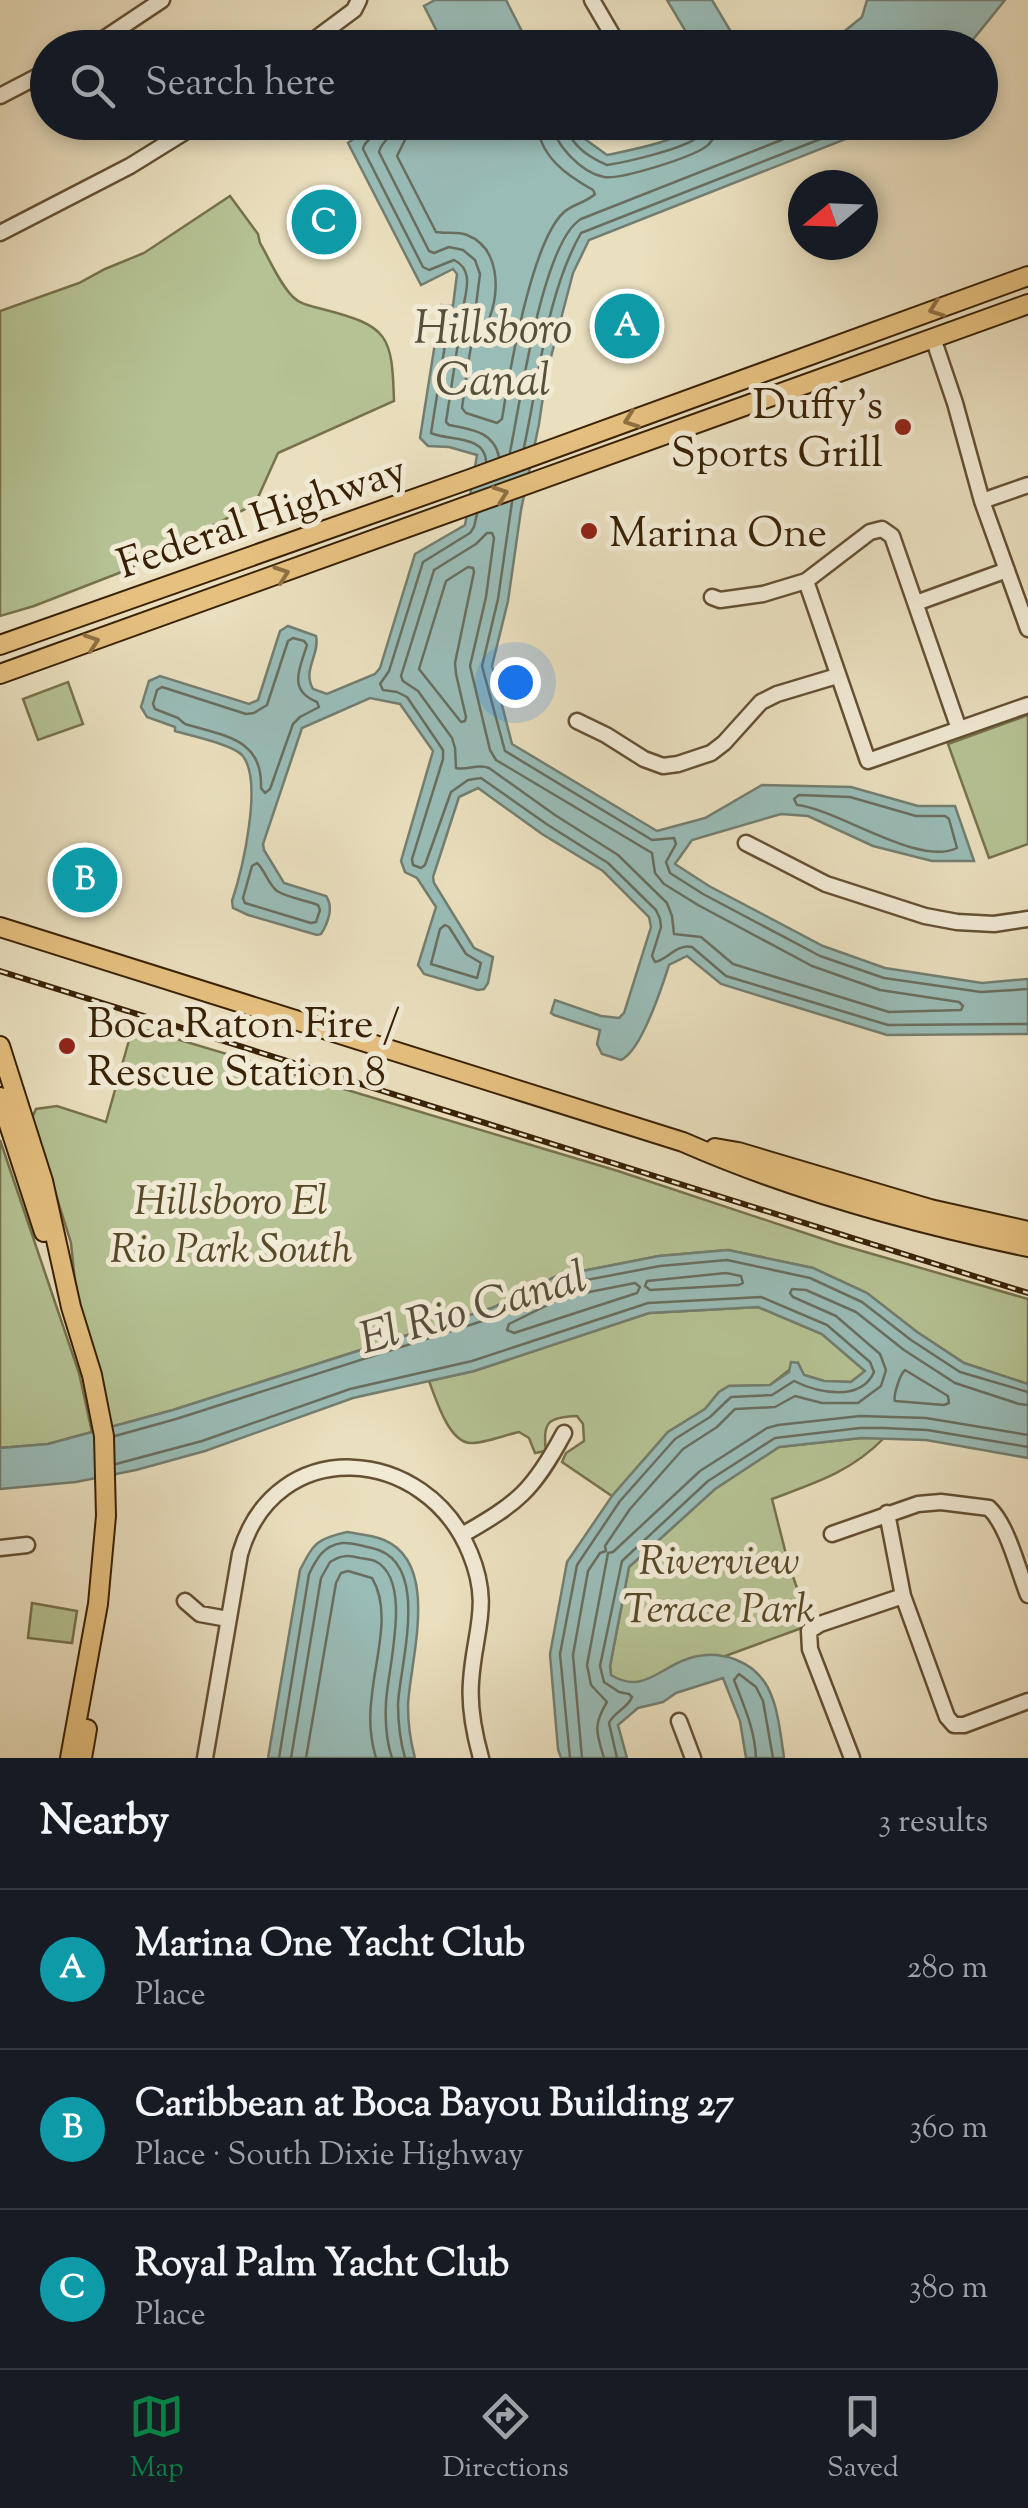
<!DOCTYPE html>
<html lang="en">
<head>
<meta charset="utf-8">
<style>
	body { margin:0; font-family:"Sorts Mill Goudy",serif; background:#20242c; color:#f1f3f6 }
	.compass { position:absolute; left:788px; top:170px; width:90px; height:90px; border-radius:50%; background:#171b24; box-shadow:0 5px 15px #0003; rotate:251deg }
	.you { position:absolute; left:515px; top:682px; width:35px; height:35px; margin:-25px; border:8px solid #fff; border-radius:50%; background:#1a73e8; box-shadow:0 0 0 15px #1a73e833 }
	.badge { display:grid; place-items:center; width:65px; height:65px; border-radius:50%; background:#0b8043; color:#fff; font-size:32px; font-weight:700 }
	.pin { position:absolute; translate:-50% -50%; border:5px solid #fff; box-shadow:0 2px 10px #0006 }
	.list { margin:0; padding:0; list-style:none }
	h2 { display:flex; justify-content:space-between; align-items:center; height:130px; margin:0; padding:0 40px; font-size:42px }
	h2 small { font-size:32px; font-weight:400; color:#9ea1a6 }
	.list li { display:grid; grid-template-columns:65px 1fr auto; gap:30px; align-items:center; box-sizing:border-box; height:160px; padding:0 40px; border-top:2px solid #363941 }
	.list b { display:block; font-size:38px; white-space:nowrap }
	.list p { margin:0; font-size:32px; white-space:nowrap; color:#9ea1a6 }
	.list em { font-size:32px; font-style:normal; color:#9ea1a6 }
	.icon { flex:none; width:55px; height:55px; fill:none; stroke:currentColor; stroke-width:2; stroke-linecap:round; stroke-linejoin:round }
	.map { position:relative; flex:none; width:1028px; height:1758px; overflow:hidden }
	.search { position:absolute; background:#171b24; box-shadow:0 5px 15px #0003; left:30px; right:30px; top:30px; height:110px; display:flex; align-items:center; gap:25px; box-sizing:border-box; padding:0 35px; border-radius:55px; color:#9ea1a6; font-size:38px }
	.sheet { height:610px; background:#171b24 }
	nav { display:flex; justify-content:space-around; align-items:center; box-sizing:border-box; height:140px; border-top:2px solid #363941; background:#171b24; font-size:28px; color:#9ea1a6 }
	nav a { display:grid; justify-items:center; gap:5px }
	nav .on { color:#0b8043 }
	.map>svg:first-child { display:block }
</style>
</head>
<body>
<div class="map">
<svg width="1028" height="1758" viewBox="0 0 1028 1758">
	<rect width="100%" height="100%" fill="#eadfbe"/>
	<filter id="stains"><feTurbulence type="fractalNoise" baseFrequency=".002" numOctaves="4"/><feColorMatrix values="0 0 0 0 .2 0 0 0 0 .09 0 0 0 0 .02 0 0 0 .5 -.17"/></filter>
	<radialGradient id="worn" r=".72"><stop offset=".6" stop-color="#630" stop-opacity="0"/><stop offset="1" stop-color="#630" stop-opacity=".3"/></radialGradient>
	<path fill="#b5c293" stroke="#77724c" stroke-width="2.5" d="M230,196L258,234L260,243C270,260 279,283 293,297C301,305 312,306 322,309C389,326 392,335 394,401L278,453L255,504L124,571L34,606L0,616V311L79,283L105,269L144,253Z
		M68,682L83,724L38,740L23,699Z
		M1028,715V844L989,858L948,744Z
		M133,1026L618,1171L838,1244L1028,1299V1384L964,1363L917,1332L867,1293L813,1268L728,1250L659,1256L557,1276L492,1308L173,1410L111,1427L99,1376L77,1302L71,1243L32,1118L36,1109L57,1106L106,1122Z
		M0,1140L79,1373L92,1432L48,1444L0,1448Z
		M758,1307L822,1334L865,1371L851,1382L824,1381L804,1375L798,1363L770,1385L729,1386L719,1392L705,1409L668,1432L612,1496L562,1462L566,1453L584,1441L583,1424L577,1416C548,1417 542,1422 546,1451L535,1453L529,1438L519,1432C505,1435 485,1443 472,1443C449,1444 436,1399 429,1381L474,1371L649,1313Z
		M861,1438H884C851,1472 815,1483 772,1499L788,1562L809,1623L799,1629L613,1697L610,1666L629,1567L715,1489L779,1447Z
		M32,1603L77,1611L72,1643L28,1638Z"/>
	<path fill="#99bcb7" stroke="#737e70" stroke-width="2.5" d="M435,0H506L530,47H445L424,6Z
		M667,0H712L740,47H695Z
		M867,0H1005L967,47H825L862,17Z
		M573,122L582,137L607,155C631,150 682,141 697,123H870L851,137L589,240L573,273L546,376L539,424L521,510L508,601L492,666L512,744L657,831L705,818L762,785L851,787L918,806H955L974,861H932L873,846L808,816L781,814L692,840L675,864L709,886L823,946L885,968L982,983L1028,979V1034L887,1035L721,984L687,956L669,965C662,987 641,1051 621,1060L602,1054L597,1044L600,1030L554,1015L551,1013L555,1000L601,1016L619,1018L624,1013L651,927L649,917L603,871L542,834L478,788L459,797L433,877L434,883L474,948L493,957L488,983L484,989L478,990L424,974L418,965L436,907L417,878L405,872L401,861L433,751L400,704L370,698L302,728L263,844L264,850L284,883L326,896C334,907 328,923 321,934L317,935L248,915L233,908L232,901C242,871 264,780 242,755C231,744 191,736 175,731V727L147,717L141,707L149,681L160,676L249,704L258,700L280,631L288,626L316,636C320,655 302,670 313,689L327,694L375,674L380,668L415,554L465,525L477,455L449,447L428,446L420,438L441,305L453,306L457,274L453,269L421,285L348,143L376,123Z
		M728,1250L813,1268L867,1293L917,1332L964,1363L1028,1384V1458L926,1440L861,1438L779,1447L715,1489L629,1567L610,1666L611,1675C640,1693 656,1672 682,1661C717,1646 759,1660 772,1697C778,1711 782,1742 784,1758H746L740,1721L723,1678L676,1693L663,1702L638,1708L618,1725L627,1758H561L558,1749L550,1654L567,1562L612,1496L668,1432L705,1409L719,1392L729,1386L770,1385L789,1372L791,1362L798,1363L804,1375L824,1381L851,1382L865,1371L822,1334L758,1307L649,1313L474,1371L353,1398L205,1451L136,1470L76,1482L0,1489V1448L48,1444L173,1410L492,1308L557,1276L659,1256Z
		M347,1532C358,1534 373,1535 384,1540C441,1564 410,1660 408,1705C408,1724 410,1740 415,1758H268L300,1570C314,1543 316,1539 347,1532Z"/>
	<g fill="none" stroke-linecap="round" stroke-linejoin="round">
		<path stroke="#696e5e" stroke-width="2.5" d="M381,122C381,137 365,137 363,149L423,267L429,270L454,260C474,270 466,290 463,309L449,320L431,433C448,441 485,435 486,461
			M393,122C393,139 381,141 379,152L429,251L434,253L449,247L463,250L475,260L480,274L475,313L460,330L446,422L449,425C471,429 494,432 499,457
			M408,122L407,136L397,156L436,232C446,234 457,231 467,235C500,248 500,291 489,319C485,327 478,330 474,337C469,346 464,396 462,408L466,413L497,423L502,419C509,374 531,244 563,213C572,204 586,203 595,194L593,190C566,175 539,156 537,122
			M552,122C554,145 582,173 604,177C620,180 698,156 709,144C715,138 717,131 717,122
			M565,122C569,144 588,157 607,165C627,162 683,149 698,137C705,132 703,130 705,122
			M524,447C539,378 546,295 581,233L846,129L854,122
			M510,452C520,405 542,242 581,219L827,122
			M512,502L498,599L482,666L505,751L652,840L674,838L676,844L666,862L670,873L703,894L820,956L884,978L981,992L1028,989
			M477,514L474,527L470,533L423,562L389,671L380,684L383,690L397,692L407,697L443,750V759L412,859L413,865L421,868L425,865L451,792L468,780L481,778L548,825L608,863L656,910L660,919L661,927L652,956L655,962C669,959 675,944 692,947L726,976L888,1025L1028,1024
			M487,533H492L494,538L486,597L470,666L490,750L496,760L652,853L655,873L664,884L698,905L812,966L880,990L959,1002L963,1006L961,1010L889,1012L733,964L701,937L674,934L672,916L667,903L618,855L555,815L489,768C477,763 467,771 456,768L455,748L452,738L418,691L403,681L401,676L434,570L476,544Z
			M468,567L473,568L474,572L455,663L456,674L466,717L465,721L461,722L419,669L446,581Z
			M293,638L304,641L307,645C300,668 287,690 317,702L319,707L300,717L293,724L270,789L265,793L261,788C263,738 224,736 185,724L178,718L155,709L153,704L157,690L162,687L246,714L254,713L267,705L288,641Z
			M799,795L850,797L916,816H945L949,819L957,848C918,867 838,809 797,805L794,799Z
			M257,863C265,870 268,884 277,891C288,898 306,900 318,905L320,910L316,922L311,923L245,903L243,898L252,866Z
			M445,925L449,927L466,954L481,963L477,978L431,964L440,929Z
			M726,1273L741,1276L743,1283L739,1285L650,1290L645,1286L647,1281Z
			M635,1283L640,1287L637,1293L514,1333L507,1330L509,1324L564,1297Z
			M905,1370L948,1396L949,1403L944,1405L895,1401C893,1396 900,1374 905,1370Z
			M115,1436L176,1419L495,1317L560,1285L660,1266L727,1260L810,1278L862,1302L911,1340L960,1372L1028,1392
			M116,1464L202,1441L350,1389L472,1361L648,1303L761,1297L827,1325L870,1362L874,1372C861,1402 818,1393 794,1381L772,1395L731,1397L710,1417L675,1439L620,1501L577,1565L560,1654L570,1758
			M279,1758L309,1574C317,1558 323,1546 342,1543C352,1542 362,1546 372,1548C432,1561 400,1663 398,1704C398,1723 400,1740 405,1758
			M291,1758L321,1578L330,1562C341,1555 348,1555 360,1558C365,1559 370,1559 375,1561C414,1580 387,1670 386,1703C385,1722 386,1740 392,1758
			M306,1758L336,1583L341,1573L348,1571L372,1578C392,1611 375,1659 372,1695C369,1715 370,1738 376,1758
			M582,1758L573,1655L588,1571L600,1553L606,1551L605,1546L630,1509L683,1449L717,1427L735,1409L775,1407L795,1396L822,1403H858L881,1386L886,1370L880,1354L836,1316L793,1297L790,1293L792,1289L806,1290L856,1312L904,1350L955,1383L1019,1404L1028,1405
			M604,1758C596,1732 593,1725 607,1702L591,1685L587,1665L608,1553L613,1552L700,1471L767,1428L778,1425L860,1416L926,1418L1028,1435
			M617,1758L609,1723C614,1712 628,1708 632,1697L629,1694L619,1692L604,1682L600,1666L622,1561L708,1481L775,1438L860,1428H884L927,1430L1028,1447
			M756,1758C755,1730 744,1706 734,1680L739,1674L756,1687L763,1701L773,1758"/>
		<defs>
			<path id="minor" d="M592,0L620,48
				M90,48L162,0
				M303,48L354,10L359,0
				M0,96L48,71
				M0,233L130,166L201,122
				M933,338L955,403L982,501L1028,629
				M982,501L1028,485
				M806,581L868,761L1028,705
				M712,597L720,600L763,594L806,581L870,532L882,529L892,536L959,729
				M916,603L1007,570
				M577,721L606,735L644,759L663,766L678,764L711,753L724,743L761,702L777,694L837,676
				M746,843L826,884L925,916L957,922L994,924L1028,919
				M887,1513L903,1596L947,1717L954,1725H964L1028,1701
				M832,1534L918,1504L941,1502L989,1508C1008,1526 1018,1570 1028,1595
				M462,1535C518,1503 533,1491 564,1433
				M0,1548L27,1545
				M185,1601L200,1614L228,1619
				M679,1721L693,1758
				M205,1758L240,1554C275,1433 426,1445 470,1553C492,1606 474,1631 471,1682C469,1708 474,1733 481,1758
				M852,1758L810,1649L809,1631L820,1624L903,1596"/>
			<path id="major" d="M0,645L470,479L1028,276
				M0,674L1028,304
				M0,927L683,1142C790,1189 913,1223 1028,1247
				M0,1046L43,1181L71,1307L92,1375L104,1436L106,1516L98,1604L70,1758
				M0,1097L44,1232
				M715,1148L738,1152L930,1209L1028,1231
				M82,1758L87,1729"/>
		</defs>
		<use href="#minor" stroke="#655033" stroke-width="19"/>
		<use href="#major" stroke="#392105" stroke-width="22"/>
		<use href="#minor" stroke="#f1ead5" stroke-width="14"/>
		<use href="#major" stroke="#e5c07f" stroke-width="18"/>
		<defs>
			<path id="rail" d="M0,971L1028,1293"/>
		</defs>
		<use href="#rail" stroke="#392105" stroke-width="6"/>
		<use href="#rail" stroke="#f1ead5" stroke-width="2.5" stroke-dasharray="8" stroke-linecap="butt"/>
	</g>
	<defs><path id="oneway-chevron" d="M-2-3.5L2.5 0L-2 3.5" fill="none" stroke-width="1.6" stroke-linecap="round" stroke-linejoin="round" transform="scale(2.5)"/></defs>
	<g stroke="#8f7042">
		<use href="#oneway-chevron" transform="translate(936 309) rotate(160)"/>
		<use href="#oneway-chevron" transform="translate(631 420) rotate(160)"/>
		<use href="#oneway-chevron" transform="translate(501 494) rotate(-20)"/>
		<use href="#oneway-chevron" transform="translate(282 574) rotate(-20)"/>
		<use href="#oneway-chevron" transform="translate(92 642) rotate(-19)"/>
	</g>
	<g fill="#8f2418" stroke="#f1ead5" stroke-width="4">
		<circle cx="903" cy="427" r="10"/>
		<circle cx="589" cy="531" r="10"/>
		<circle cx="67" cy="1046" r="10"/>
	</g>
	<g text-anchor="middle" stroke-width="10" stroke-linejoin="round" paint-order="stroke">
		<g font-size="42" fill="#392105" stroke="#f1ead5" text-anchor="start">
			<text x="883" y="418" text-anchor="end">Duffy's<tspan x="883" dy="48">Sports Grill</tspan></text>
			<text x="609" y="546">Marina One</text>
			<text x="87" y="1037">Boca Raton Fire /<tspan x="87" dy="48">Rescue Station 8</tspan></text>
		</g>
		<g font-size="42" fill="#392105" stroke="#f1ead5">
			<text transform="translate(261 515) rotate(-19)" y="15">Federal Highway</text>
		</g>
		<g font-size="42" font-style="italic" fill="#584928" stroke="#f1ead5">
			<text x="231" y="1214">Hillsboro El<tspan x="231" dy="48">Rio Park South</tspan></text>
			<text x="719" y="1574">Riverview<tspan x="719" dy="48">Terace Park</tspan></text>
		</g>
		<g font-size="45" font-style="italic" fill="#56503a" stroke="#f1ead5">
			<text x="493" y="342">Hillsboro<tspan x="493" dy="52">Canal</tspan></text>
			<text transform="translate(472 1306) rotate(-16)" y="16">El Rio Canal</text>
		</g>
	</g>
	<rect width="100%" height="100%" filter="url(#stains)"/>
	<rect width="100%" height="100%" fill="url(#worn)"/>
</svg>
<svg class="compass" viewBox="-18 -18 36 36"><path d="M0-13l5 13h-10z" fill="#e53935"/><path d="M0 13l5-13h-10z" fill="#9ea1a6"/></svg>
<div class="you"></div>
<div class="pin badge" style="left:627px;top:326px;background:#0f9aa8">A</div>
<div class="pin badge" style="left:85px;top:880px;background:#0f9aa8">B</div>
<div class="pin badge" style="left:324px;top:222px;background:#0f9aa8">C</div>
<div class="search"><svg class="icon" aria-label="search" viewBox="0 0 24 24"><circle cx="10" cy="10" r="6"/><path d="M15 15l6 6"/></svg>Search here</div>
</div>
<section class="sheet">
<h2>Nearby<small>3 results</small></h2>
<ul class="list">
<li><span class="badge" style="background:#0f9aa8">A</span><div><b>Marina One Yacht Club</b><p>Place</p></div><em>280 m</em></li>
<li><span class="badge" style="background:#0f9aa8">B</span><div><b>Caribbean at Boca Bayou Building 27</b><p>Place · South Dixie Highway</p></div><em>360 m</em></li>
<li><span class="badge" style="background:#0f9aa8">C</span><div><b>Royal Palm Yacht Club</b><p>Place</p></div><em>380 m</em></li>
</ul>
</section>
<nav>
<a class="on"><svg class="icon" aria-label="map" viewBox="0 0 24 24"><path d="M3 6l6-2 6 2 6-2v14l-6 2-6-2-6 2zM9 4v14M15 6v14"/></svg>Map</a>
<a><svg class="icon" aria-label="directions" viewBox="0 0 24 24"><path d="M12 3l9 9-9 9-9-9zM9 14v-3h6M13 9l2 2-2 2"/></svg>Directions</a>
<a><svg class="icon" aria-label="saved" viewBox="0 0 24 24"><path d="M7 4h10v16l-5-4-5 4z"/></svg>Saved</a>
</nav>
</body>
</html>
